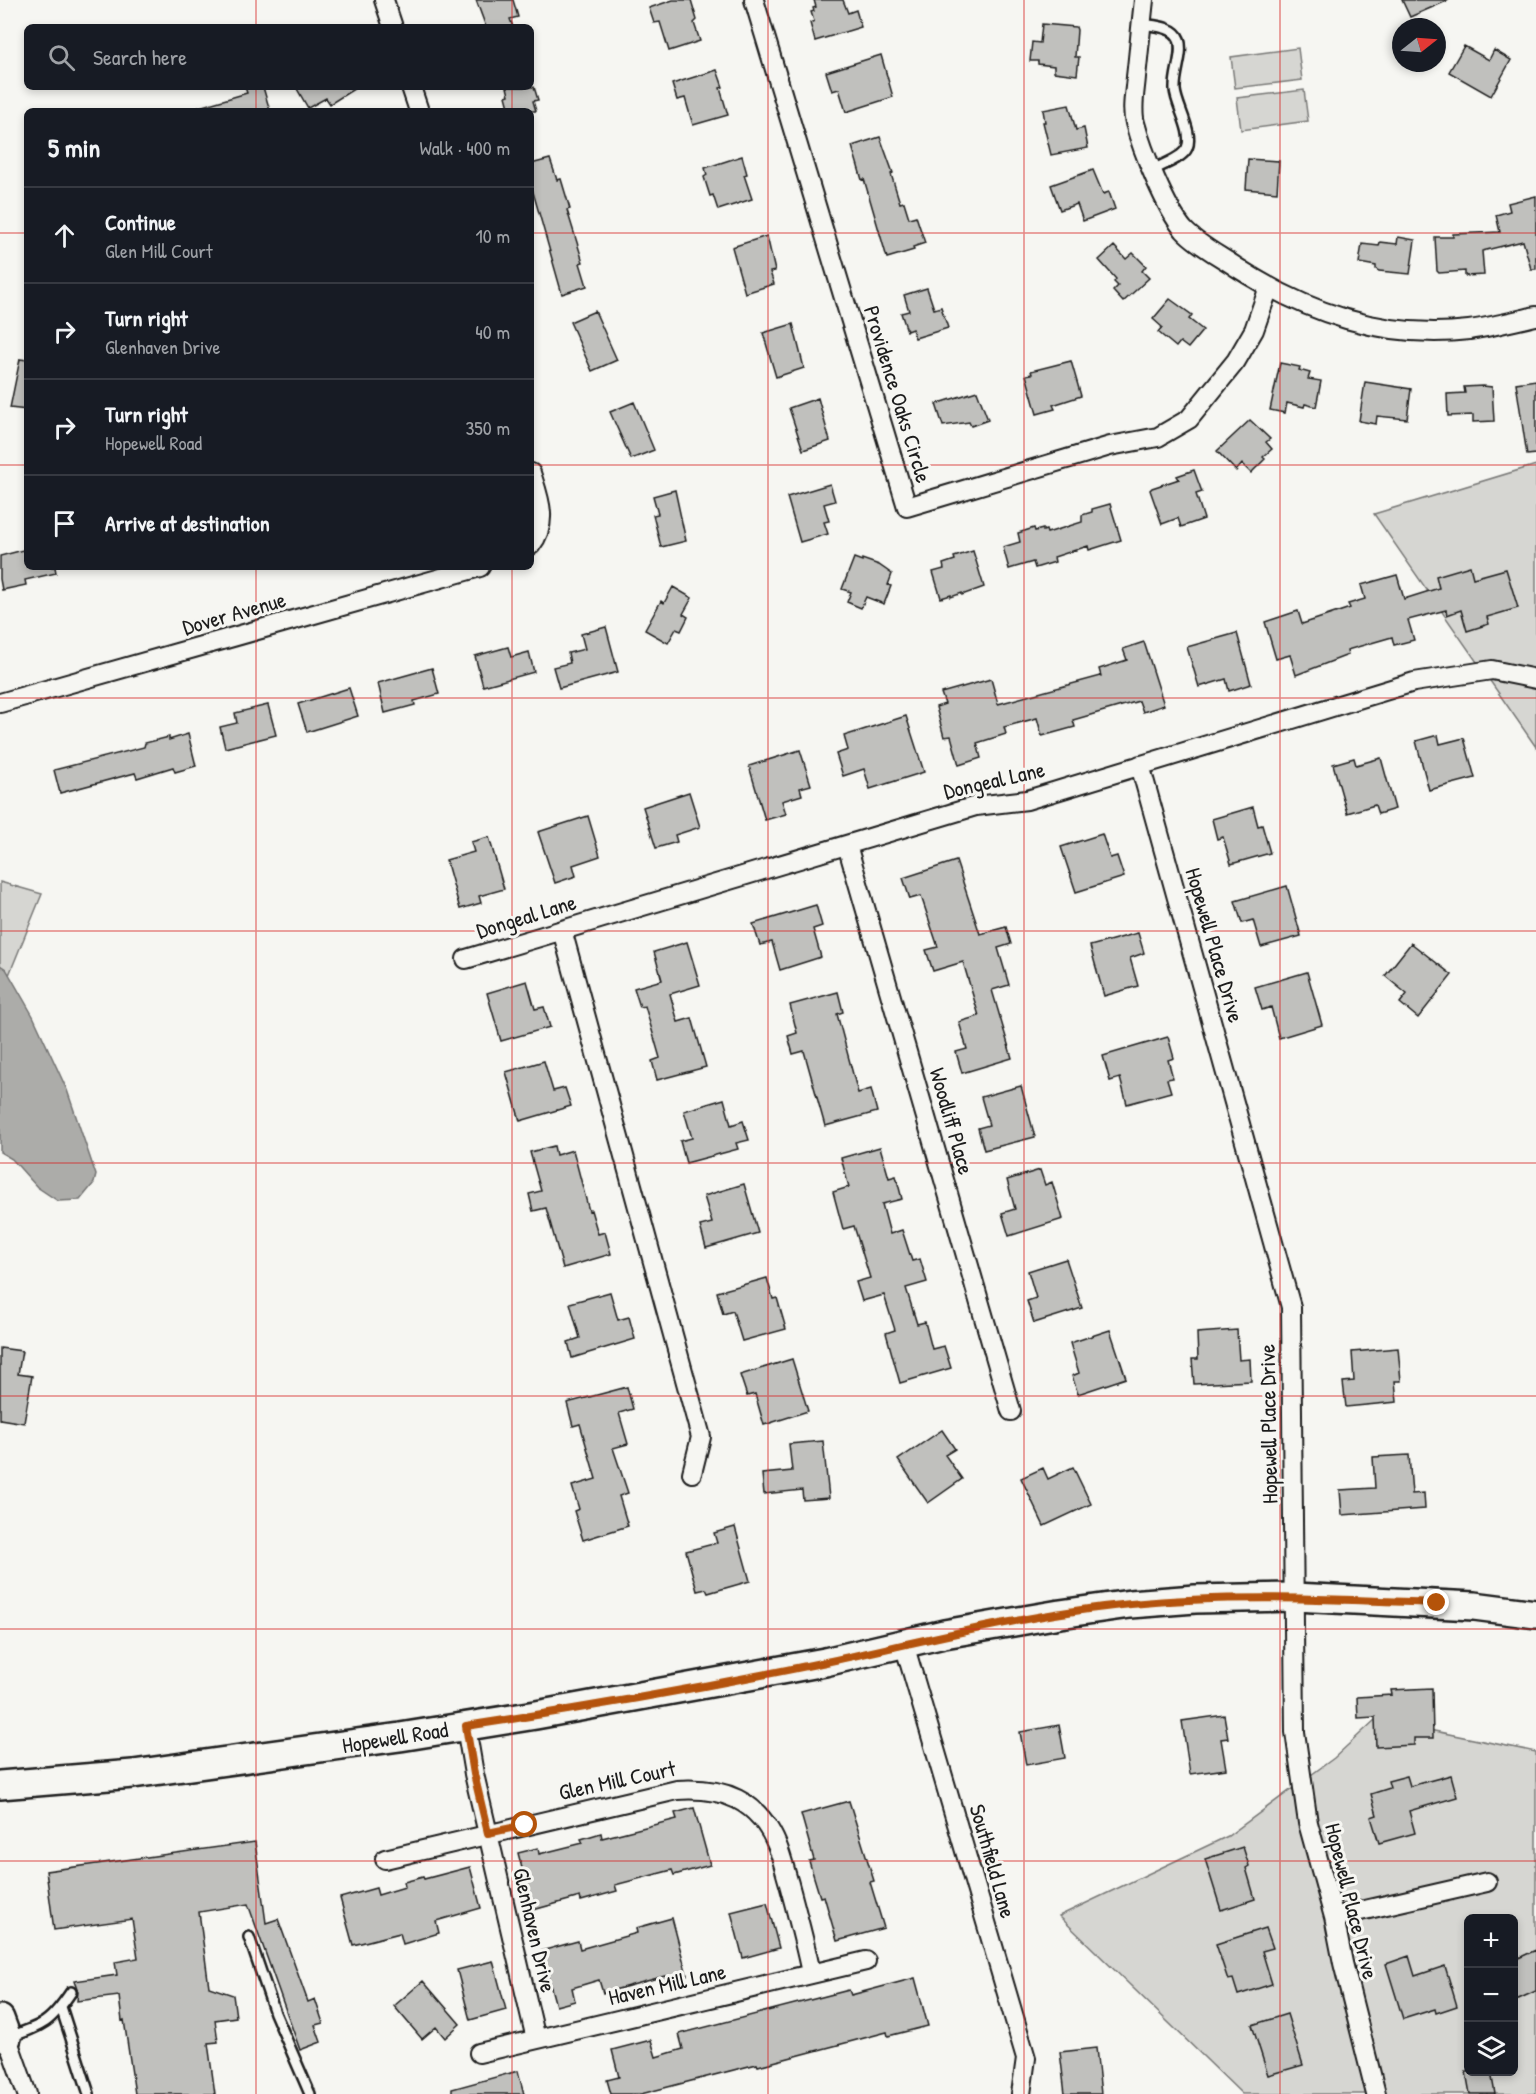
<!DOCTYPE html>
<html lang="en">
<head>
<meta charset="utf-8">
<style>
	body { margin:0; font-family:"Patrick Hand",sans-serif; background:#242831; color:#f1f3f6 }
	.controls { position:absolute; right:18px; bottom:18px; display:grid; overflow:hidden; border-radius:9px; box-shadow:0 3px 9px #0003 }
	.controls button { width:54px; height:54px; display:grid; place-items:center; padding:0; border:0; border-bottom:2px solid #363941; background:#171b24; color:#f1f3f6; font:30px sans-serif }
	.compass { position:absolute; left:1392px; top:18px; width:54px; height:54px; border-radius:50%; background:#171b24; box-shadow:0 3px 9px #0003; rotate:73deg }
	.stop { position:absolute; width:18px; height:18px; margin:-14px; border:4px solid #b45309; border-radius:50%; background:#fff }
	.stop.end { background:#b45309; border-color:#fff; box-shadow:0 2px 6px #0008 }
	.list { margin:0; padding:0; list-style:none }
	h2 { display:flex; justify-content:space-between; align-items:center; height:78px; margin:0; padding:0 24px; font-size:26px }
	h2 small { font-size:20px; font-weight:400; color:#9ea1a6 }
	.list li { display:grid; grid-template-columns:39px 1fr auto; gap:18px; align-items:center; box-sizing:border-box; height:96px; padding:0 24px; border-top:2px solid #363941 }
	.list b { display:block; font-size:22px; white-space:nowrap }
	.list p { margin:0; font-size:20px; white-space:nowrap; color:#9ea1a6 }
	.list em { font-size:20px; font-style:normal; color:#9ea1a6 }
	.icon { flex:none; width:33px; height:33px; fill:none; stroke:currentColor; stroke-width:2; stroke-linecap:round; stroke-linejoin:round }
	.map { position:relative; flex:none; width:1536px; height:2094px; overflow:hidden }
	.search { position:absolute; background:#171b24; box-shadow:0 3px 9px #0003; left:24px; top:24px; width:510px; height:66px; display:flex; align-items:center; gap:15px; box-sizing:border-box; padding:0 21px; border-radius:9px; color:#9ea1a6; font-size:22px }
	.panel { position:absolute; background:#171b24; box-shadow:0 3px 9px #0003; left:24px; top:108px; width:510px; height:462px; border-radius:9px }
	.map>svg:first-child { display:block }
</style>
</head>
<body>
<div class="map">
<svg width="1536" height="2094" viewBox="0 0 1536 2094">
	<rect width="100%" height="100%" fill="#f6f6f2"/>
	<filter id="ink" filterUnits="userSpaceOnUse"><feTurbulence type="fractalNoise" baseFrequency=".0167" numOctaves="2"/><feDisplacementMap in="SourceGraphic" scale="12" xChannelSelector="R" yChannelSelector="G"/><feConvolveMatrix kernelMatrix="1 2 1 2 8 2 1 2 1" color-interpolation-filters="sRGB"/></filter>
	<g filter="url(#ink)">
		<path fill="#d6d6d2" stroke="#797977" stroke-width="1.5" fill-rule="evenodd" d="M1298,48L1302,80L1235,88L1231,57Z
			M1304,90L1308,121L1241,130L1237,98Z
			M1536,465V747L1374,514Z
			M0,882L42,894L0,997Z
			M1376,1719L1536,1752V2094H1242L1059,1916L1228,1836L1334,1758ZM1468,1918H1514V2072H1468Z"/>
		<path fill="#acaca9" stroke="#727271" stroke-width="1.5" d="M0,965L6,969L33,1016L67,1090L96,1175L94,1183L80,1200L58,1201L37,1187L12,1159L0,1152Z"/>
		<path fill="#c0c0bd" stroke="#1c1c1c" stroke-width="1.5" d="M476,0H513L518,17L510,19L513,27H486Z
			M673,0H691L697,20L694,23L700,41L669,51L660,22L654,23L649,8Z
			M814,0H843L848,13L856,10L861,27L815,41L810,23L814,21L811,12L814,11L813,8L816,7Z
			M1402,0H1449L1410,17Z
			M1042,24L1076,27L1077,30L1075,57H1079L1077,75L1054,72V66L1038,64V61H1030L1032,42L1040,43Z
			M1464,46L1489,60L1494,50L1511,60L1491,96L1449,72Z
			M881,55L893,97L846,112L839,89L832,91L826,72Z
			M717,70L723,87L720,88L728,115L693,125L685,98L677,100L672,84Z
			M245,87H263L270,111H200L199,107L247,93Z
			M296,87H357L330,104L326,98L308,108Z
			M507,87H534L538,100L533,101L536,111H510L506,96L509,95Z
			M1069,105L1076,130L1084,128L1088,148L1051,155L1043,122H1045L1043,110Z
			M880,137L893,173L891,174L900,203L904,202L909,218L916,216L925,243L913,247L914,250L887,258L864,179L862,180L852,146Z
			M742,156L747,174L744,175L752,199L718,210L713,195L710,196L704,177L707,175L705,168Z
			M550,159L557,180L561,179L570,209L567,210L583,262L580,263L587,286L562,294L531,185V164Z
			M1248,159L1279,161L1277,192L1246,189Z
			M1093,170L1103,194L1109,192L1115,209L1083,221L1077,204L1060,210L1051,185Z
			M1536,196V269H1531L1523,241L1482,251L1484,275L1465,276V271L1439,273L1437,271L1435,237H1453V234L1500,232L1496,215L1510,211L1508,203Z
			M767,236L775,271L770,272L774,284L745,293L732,247Z
			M1398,237L1415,240L1410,274L1379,271L1376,269V266L1359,263L1362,244L1379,246L1380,242L1397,244Z
			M1114,246L1126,259L1133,253L1146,266L1142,271L1149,278L1123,302L1113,291L1118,286L1114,282L1116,279L1099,260Z
			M927,288L934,309L941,307L948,328L915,338L912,329L907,331L901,313L909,311L904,295Z
			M1170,299L1192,315L1189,319L1203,330L1188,348L1180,342L1176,347L1158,332L1162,327L1153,319Z
			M595,311L617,360L592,371L570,322Z
			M793,324L804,368L776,377L763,333Z
			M20,359L27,360V410L10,408Z
			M1071,361L1081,396L1053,405L1055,409L1037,414L1026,375L1032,374L1031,371Z
			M1280,363L1300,367L1299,370L1310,373L1308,379L1321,381L1316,407L1305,404L1304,407L1287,403L1285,413L1270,410Z
			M1536,380V454L1527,455L1516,383Z
			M1365,382L1411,389L1407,419L1377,416L1376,424L1359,421Z
			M1483,386L1492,387L1494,421L1473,422V415L1448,416L1447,394L1465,393L1464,387Z
			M977,391L988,420L971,426L969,422L943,426L936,404Z
			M818,398L830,441L803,450L789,408Z
			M634,402L654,450L631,459L610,412Z
			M1250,420L1270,439L1266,442L1272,449L1263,457L1265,459L1251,473L1242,464L1236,471L1217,451Z
			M1194,470L1202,492L1196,494L1204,519L1181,527L1178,518L1162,524L1150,490L1152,488L1179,479L1177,476Z
			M830,484L835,501L824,504L829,521L824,522L828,534L800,542L787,497Z
			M675,490L686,541L661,547L653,515L658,514L653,496Z
			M1110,504L1121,540L1089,550L1088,546L1054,557L1055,562L1035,568L1033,562L1009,569L1003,547L1020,542L1018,533L1034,528L1035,531L1043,529V531L1046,530L1047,533L1082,522V515L1092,512V509Z
			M27,549V567H55L56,573L25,580L26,585L2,590L0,579V556Z
			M973,551L984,587L962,595V593L951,597V595L941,598L933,572L944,569L943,564L955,560L954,557Z
			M854,558L862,561V559L879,565L892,574L888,585L891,586L884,604L866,597L861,608L847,602L851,592L842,589Z
			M1470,566L1473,578L1506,569L1518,608L1487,617L1489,624L1467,631L1461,610L1447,615L1446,610L1408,620L1414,640L1394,645L1392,637L1347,650L1348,655L1296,675L1290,655L1276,659L1265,622L1298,611L1302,624L1350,608L1348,604L1365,599L1361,585L1397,575L1404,599L1439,588L1436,576Z
			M673,587L692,598L683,614L688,617L681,631L676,629L668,643L645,630L661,601L664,603Z
			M606,627L618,672L559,688L553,667L570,663L568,653L585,649L581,634Z
			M1237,633L1251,684L1229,691L1226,679L1199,687L1187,647Z
			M1144,642L1164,705L1143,712L1139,701L1073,720L1075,727L1042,736L1037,718L1004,727L1006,734L977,743L981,758L959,765L951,736L944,737L936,707L945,704L941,693L991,679L998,704L1101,676L1099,669L1127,660L1123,649Z
			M508,647L511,657L529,652L534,672L483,686L475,656Z
			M432,668L439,694L414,701L415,705L385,713L378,683Z
			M349,688L358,716L307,732L298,704Z
			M268,705L276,735L225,748L220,727L237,723L235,713Z
			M906,716L924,772L870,789L864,769L843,776L836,754L848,750L844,736Z
			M188,734L196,766L175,772L173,767L137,778L135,773L60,793L54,770L144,747L145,743L169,737V740Z
			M1438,735L1440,744L1464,738L1475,778L1429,790L1416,741Z
			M800,750L811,785L800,788L802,795L782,801L786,814L765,820L749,766Z
			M1354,758L1356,765L1381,758L1395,809L1378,814L1375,805L1347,813L1333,764Z
			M689,792L700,827L675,835L677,842L656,848L643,807Z
			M1253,807L1258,826L1262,825L1270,853L1231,864L1223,837L1217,839L1212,819Z
			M588,816L600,856L573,865L576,876L555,883L538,832Z
			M1102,834L1110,858L1117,856L1124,877L1076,892L1061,847Z
			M489,837L504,889L479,896L481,903L460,909L446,860L474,852L471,842Z
			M956,861L980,934L1006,927L1011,944L998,948L1009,985L992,990L1012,1058L962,1073L956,1052L967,1049L959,1022L979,1016L963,962L933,971L926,950L938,947L921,896L910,899L903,878Z
			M1287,886L1301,936L1261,947L1253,920L1242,923L1235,901Z
			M816,905L822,926L813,929L821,957L780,970L772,942L760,945L753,924Z
			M1138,933L1144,953L1130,958L1138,986L1104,996L1090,946Z
			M687,942L700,985L670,994L678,1022L692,1018L706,1067L657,1080L652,1061L660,1058L645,1006L640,1007L634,988L662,980L654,952Z
			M1411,943L1452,975L1418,1018L1400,1003L1407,994L1385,976Z
			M1307,972L1322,1025L1279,1038L1271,1007L1262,1010L1255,987Z
			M527,981L535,1009L544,1007L550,1027L501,1041L487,993Z
			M838,992L843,1012L837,1014L858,1093L871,1089L877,1112L825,1126L804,1051L793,1054L788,1036L797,1033L790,1005Z
			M1168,1037L1174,1058L1168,1060L1173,1078L1167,1079L1171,1092L1127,1104L1120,1078L1110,1081L1103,1056Z
			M544,1061L553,1091L565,1088L571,1106L520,1121L506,1072Z
			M1021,1086L1035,1137L984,1150L978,1128L989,1125L981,1097Z
			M724,1099L731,1125L743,1121L749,1140L736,1143L738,1149L686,1163L680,1141L692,1138L684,1111Z
			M554,1146L556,1155L573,1150L589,1211L591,1210L598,1234L605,1232L611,1254L563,1268L546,1208L533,1211L529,1194L541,1191L530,1152Z
			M880,1147L889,1178L896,1176L902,1199L882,1204L890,1234L902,1230L912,1261L920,1259L927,1282L906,1288L917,1324L925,1322L932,1349L944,1346L951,1368L900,1383L886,1333L895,1330L884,1295L862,1301L856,1282L870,1278L854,1226L843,1229L833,1192L849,1187L841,1158Z
			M1040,1170L1045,1185L1052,1182L1063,1219L1009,1236L1002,1213L1015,1209L1007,1180Z
			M744,1184L758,1233L706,1248L700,1226L712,1223L704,1196Z
			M1066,1259L1082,1308L1034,1323L1027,1301L1036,1298L1028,1271Z
			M767,1278L773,1299L777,1298L786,1329L742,1341L733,1311L723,1314L717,1292Z
			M610,1292L618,1320L629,1317L635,1339L572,1358L568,1342L580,1338L570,1303Z
			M1110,1330L1126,1378L1078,1394L1072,1376L1079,1373L1070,1343Z
			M1237,1330L1239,1360L1250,1359L1251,1381L1194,1384L1192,1359H1198L1197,1333Z
			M0,1348L22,1351L18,1374L32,1376L24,1423L0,1419Z
			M1398,1348L1401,1381H1395L1397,1402L1346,1407L1343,1382L1354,1381L1352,1352Z
			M792,1359L808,1411L764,1425L755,1394L747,1396L740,1375Z
			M627,1387L633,1409L619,1413L628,1444L613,1448L628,1493L619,1496L628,1526L583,1540L574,1511L579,1509L572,1486L596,1479L580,1424L573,1426L567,1403Z
			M942,1430L955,1449L945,1455L962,1479L928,1503L898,1460Z
			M823,1441L829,1498L803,1500L802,1490L764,1494L762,1474L792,1471L789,1444Z
			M1409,1455L1412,1494L1424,1493L1425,1509L1342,1515L1340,1490L1375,1488L1373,1457Z
			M1073,1467L1091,1504L1044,1526L1021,1478L1043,1468L1048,1479Z
			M735,1527L750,1581L708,1593L706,1589L697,1591L686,1551L717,1543L714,1533Z
			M1432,1688L1433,1738H1414V1745L1376,1747L1375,1717L1358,1718L1357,1697L1392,1695L1391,1690Z
			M1224,1715L1228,1738L1221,1739L1226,1769L1190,1774L1182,1721Z
			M1059,1725L1065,1758L1026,1765L1020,1732Z
			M1451,1775L1457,1797L1409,1811L1415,1833L1379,1843L1371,1817L1377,1815L1371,1794L1390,1788L1388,1781L1407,1776L1410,1786Z
			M849,1801L874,1881L870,1882L884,1928L837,1941L824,1896L820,1897L809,1861L814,1860L801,1814Z
			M694,1808L710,1865L674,1875L672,1870L615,1885L617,1891L581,1901L580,1897L533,1910L518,1853L538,1848L539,1854L583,1843L581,1839L601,1833L602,1838L677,1819L675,1813Z
			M255,1842L266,1923L278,1919L308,2002L315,1999L323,2023L315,2025L321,2042L300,2050L248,1904L199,1912L209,1987L233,1995L236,2017L215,2020L218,2042L208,2043L215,2094H135L124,2020L122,2021L119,1996L77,2001L78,1992L74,1981L117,1975L115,1962L138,1958L132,1919L54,1930L46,1871Z
			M1243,1847L1249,1866L1246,1868L1255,1899L1221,1910L1205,1859Z
			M470,1867L481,1908L436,1921L439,1933L403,1944L400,1933L353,1945L340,1898L376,1888L378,1895L405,1887L404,1882L423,1877L424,1879Z
			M767,1903L779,1948L743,1958L731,1912Z
			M672,1918L687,1975L666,1980L665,1976L603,1993L599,1980L572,1988L575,2001L556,2006L541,1951L578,1941L580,1949L637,1933L636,1928Z
			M1266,1928L1273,1948L1262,1951L1272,1984L1238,1995L1233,1979L1228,1980L1216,1944Z
			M1536,1950V1991L1514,2001V1960Z
			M1409,1956L1415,1976L1445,1966L1457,2006L1436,2013L1435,2009L1403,2019L1386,1964Z
			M493,1961L506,2010L470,2020L457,1970Z
			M915,1978L928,2026L888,2036L887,2032L815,2051L758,2066L757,2064L641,2094H611L607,2080L619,2077L612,2050L651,2040L656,2057L683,2049L679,2034L849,1990L851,1995Z
			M423,1981L460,2024L445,2038L436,2027L422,2039L394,2006Z
			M1287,2014L1303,2065L1268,2075L1252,2025Z
			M1096,2048L1101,2094H1065L1060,2052Z
			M518,2071L524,2094H452V2089Z
			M1466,2072H1491L1495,2094H1470Z"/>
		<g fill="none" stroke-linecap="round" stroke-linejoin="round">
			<defs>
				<path id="lane" d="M1142,24C1153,26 1174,26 1179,39C1184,54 1174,73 1175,90C1176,105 1194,133 1187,148C1183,158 1162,165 1152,170
					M249,1937L275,2013L310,2094
					M61,2007L89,2094
					M9,2037C44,2025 50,2023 71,1992"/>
				<path id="street" d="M384,0L393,27
					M754,0L907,507L1110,446L1158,437L1189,419L1236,361L1254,330L1269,287
					M1144,0C1141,26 1139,51 1136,77C1135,91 1131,109 1135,123C1142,150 1166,209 1184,230C1198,245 1220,256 1236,267C1305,312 1385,340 1469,330C1491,327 1514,321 1536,316
					M411,87L419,111
					M531,473C539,498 549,522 531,545
					M0,703L480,567
					M1140,765L1291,1307L1295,1732L1308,1823L1334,1917L1343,1963L1376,2094
					M847,845L1011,1411
					M562,930L701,1437L692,1473
					M466,959L976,806L1027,800L1414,682L1492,670L1536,679
					M904,1644L1026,2058L1021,2094
					M466,1727L474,1774L536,2039
					M385,1859L677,1790C723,1787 758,1799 777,1845C782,1857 785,1871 789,1884C797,1914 805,1943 811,1973
					M1334,1917L1487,1882
					M7,2038L27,2094
					M479,2053L866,1961"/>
				<path id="secondary" d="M0,1785L133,1774L400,1737L536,1715L825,1662L944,1634L1060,1614L1130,1604L1195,1599L1294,1597L1474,1606L1536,1614
					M0,2019L7,2038"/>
			</defs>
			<use href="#lane" stroke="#1c1c1c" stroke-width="14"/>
			<use href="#street" stroke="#1c1c1c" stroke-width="22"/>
			<use href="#secondary" stroke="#1c1c1c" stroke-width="32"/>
			<use href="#lane" stroke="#f6f6f2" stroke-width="9"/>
			<use href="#street" stroke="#f6f6f2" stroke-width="18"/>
			<use href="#secondary" stroke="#f6f6f2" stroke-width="27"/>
		</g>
	</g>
	<g fill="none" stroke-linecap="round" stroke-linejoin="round" filter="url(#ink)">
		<path stroke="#b45309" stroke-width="8" d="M525,1825L488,1833L474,1774L466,1726C586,1708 706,1687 826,1662C927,1640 1028,1614 1131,1604C1233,1594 1335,1599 1437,1603"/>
	</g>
	<path fill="none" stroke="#d62828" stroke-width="1.5" stroke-opacity="0.55" d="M256,0V27M512,0V27M768,0V2094M1024,0V2094M1280,0V2094M256,87V111M512,87V111M0,233H27M531,233H1536M0,465H27M531,465H1536M256,567V2094M512,567V2094M0,698H1536M0,931H1536M0,1163H1536M0,1396H1536M0,1629H1536M0,1861H1536"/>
	<g text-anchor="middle" stroke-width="6" stroke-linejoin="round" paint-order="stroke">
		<g font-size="22" fill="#1c1c1c" stroke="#f6f6f2">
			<text transform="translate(898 394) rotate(73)" y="8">Providence Oaks Circle</text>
			<text transform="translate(234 613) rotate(-16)" y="8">Dover Avenue</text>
			<text transform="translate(994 780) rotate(-13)" y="8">Dongeal Lane</text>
			<text transform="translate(526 916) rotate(-17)" y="8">Dongeal Lane</text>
			<text transform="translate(1215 945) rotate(74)" y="8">Hopewell Place Drive</text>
			<text transform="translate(952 1121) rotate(74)" y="8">Woodliff Place</text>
			<text transform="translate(1268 1424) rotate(-91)" y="8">Hopewell Place Drive</text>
			<text transform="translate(395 1737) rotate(-9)" y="8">Hopewell Road</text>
			<text transform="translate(617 1780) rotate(-12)" y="8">Glen Mill Court</text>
			<text transform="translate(993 1861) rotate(74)" y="8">Southfield Lane</text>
			<text transform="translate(1352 1901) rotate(76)" y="8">Hopewell Place Drive</text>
			<text transform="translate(535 1930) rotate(77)" y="8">Glenhaven Drive</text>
			<text transform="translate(667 1984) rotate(-13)" y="8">Haven Mill Lane</text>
		</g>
	</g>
</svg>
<div class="controls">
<button>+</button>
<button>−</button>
<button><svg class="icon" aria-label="layers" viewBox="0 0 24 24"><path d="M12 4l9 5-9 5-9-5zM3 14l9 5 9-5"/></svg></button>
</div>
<svg class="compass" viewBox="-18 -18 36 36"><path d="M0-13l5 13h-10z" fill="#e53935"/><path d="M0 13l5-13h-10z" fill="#9ea1a6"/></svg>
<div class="stop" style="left:525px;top:1825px"></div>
<div class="stop end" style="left:1437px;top:1603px"></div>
<div class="search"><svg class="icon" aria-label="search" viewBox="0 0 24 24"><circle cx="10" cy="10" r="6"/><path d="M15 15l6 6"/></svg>Search here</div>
<section class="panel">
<h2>5 min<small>Walk · 400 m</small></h2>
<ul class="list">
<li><svg class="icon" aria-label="ahead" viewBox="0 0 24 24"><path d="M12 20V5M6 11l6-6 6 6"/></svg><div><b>Continue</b><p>Glen Mill Court</p></div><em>10 m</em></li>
<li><svg class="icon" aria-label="right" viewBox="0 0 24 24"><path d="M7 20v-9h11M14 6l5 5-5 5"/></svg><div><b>Turn right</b><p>Glenhaven Drive</p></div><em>40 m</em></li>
<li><svg class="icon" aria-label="right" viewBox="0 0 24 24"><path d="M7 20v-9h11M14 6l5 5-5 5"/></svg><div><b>Turn right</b><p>Hopewell Road</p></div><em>350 m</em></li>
<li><svg class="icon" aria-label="arrive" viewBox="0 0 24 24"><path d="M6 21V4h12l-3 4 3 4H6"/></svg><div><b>Arrive at destination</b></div></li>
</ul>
</section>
</div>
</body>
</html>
